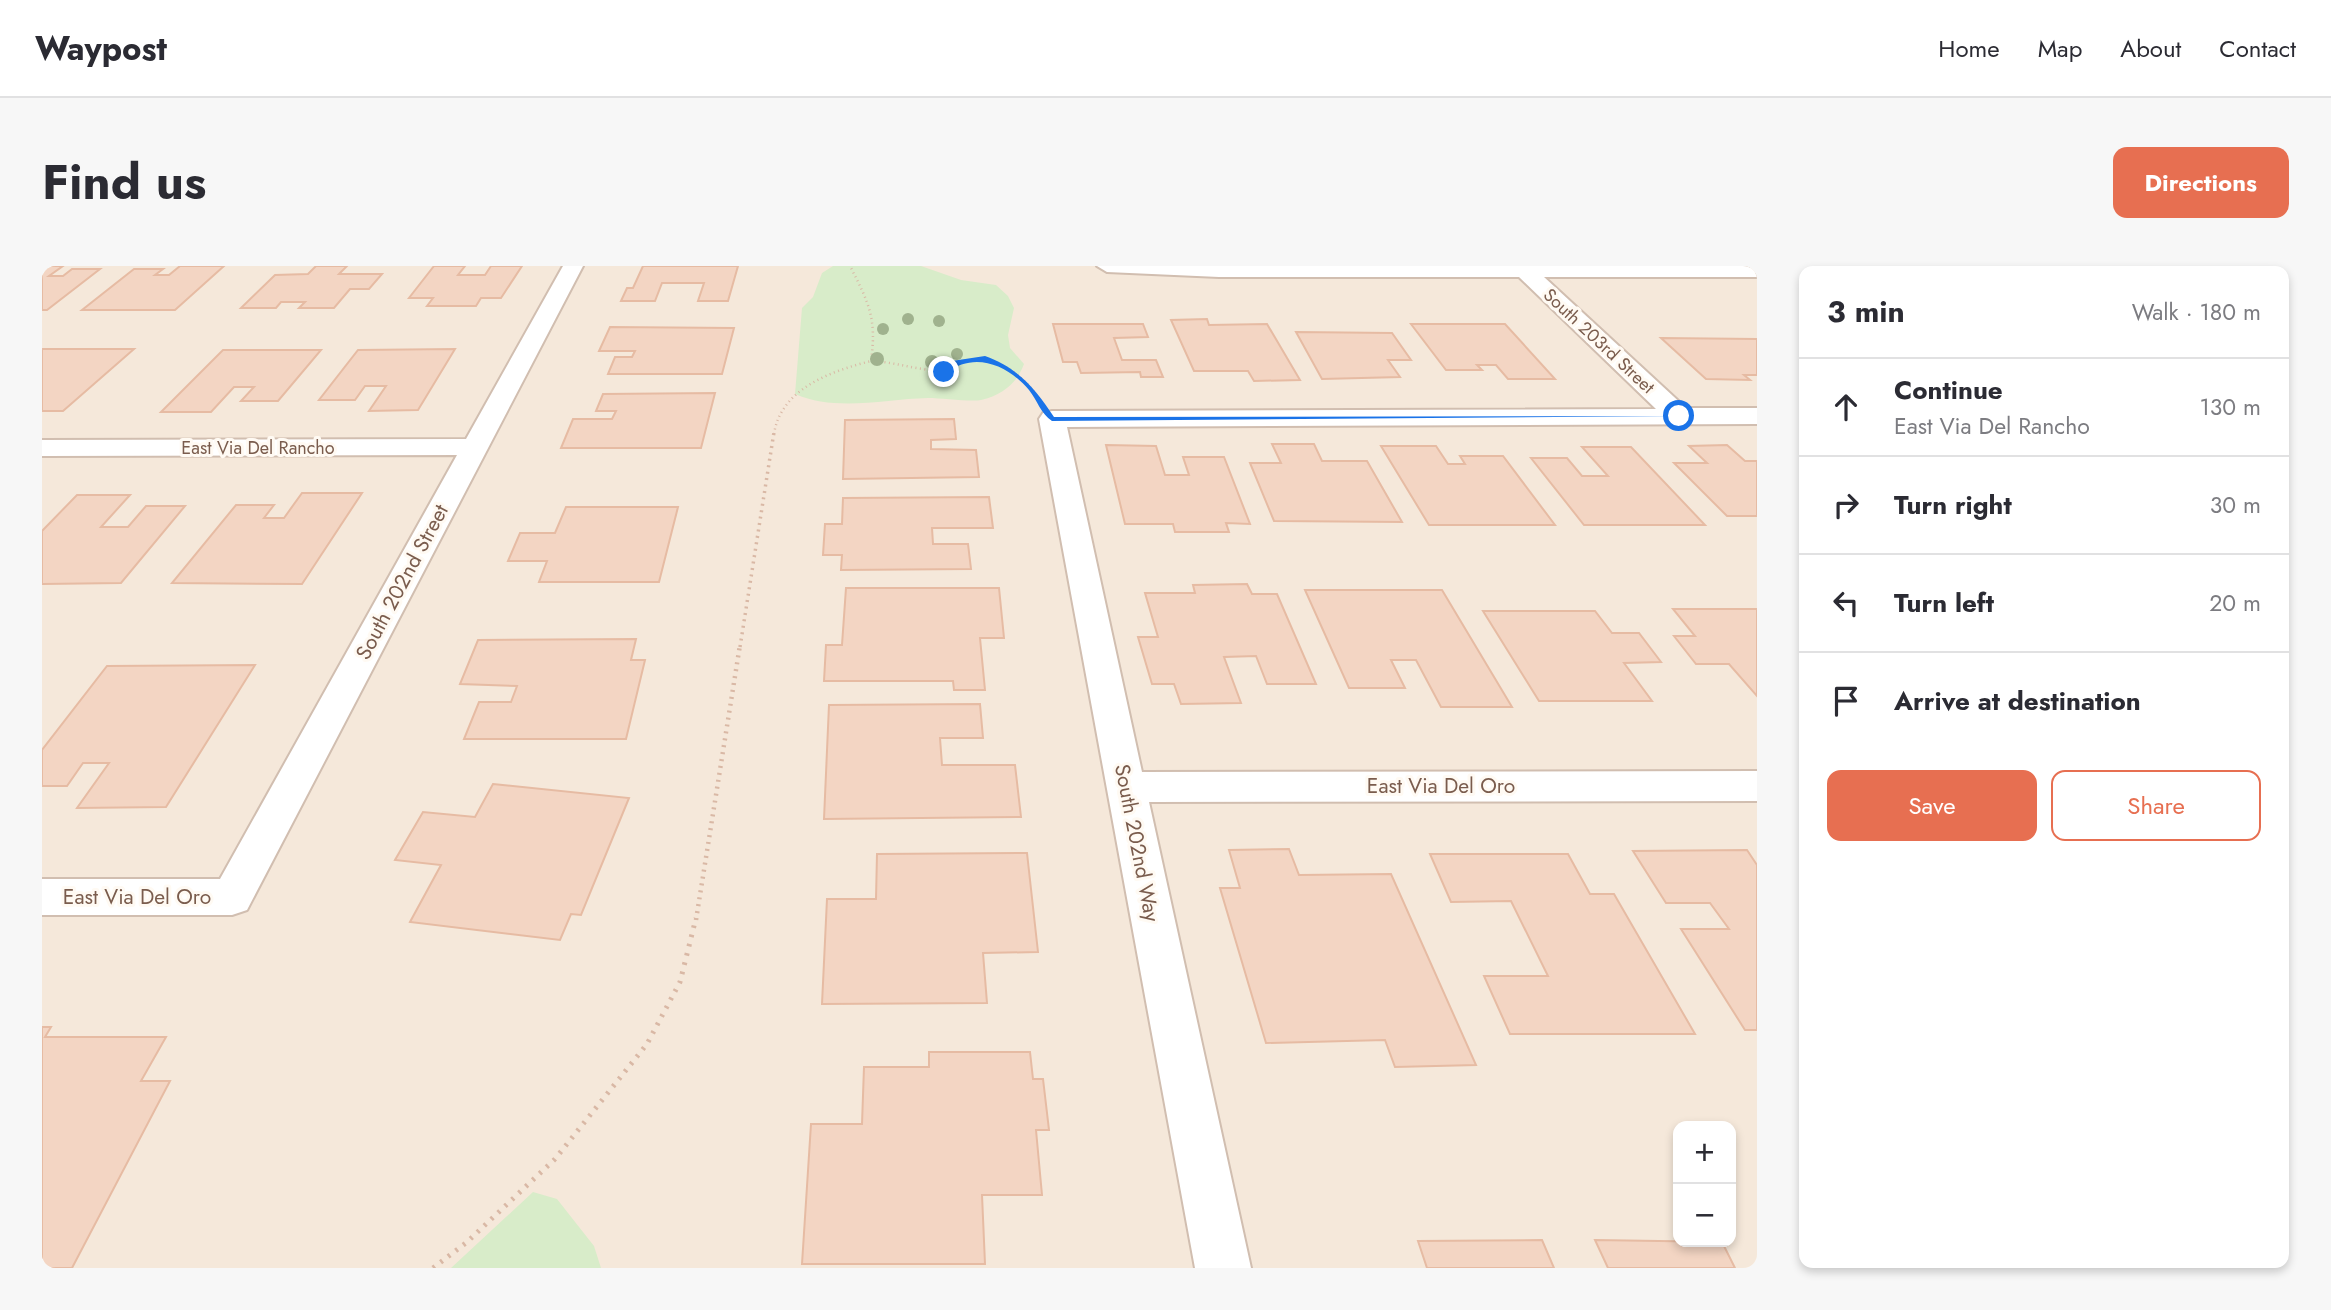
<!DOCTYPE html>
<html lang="en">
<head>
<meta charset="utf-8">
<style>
	body { margin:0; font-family:Jost,sans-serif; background:#f7f7f7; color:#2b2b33 }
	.controls { position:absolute; right:21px; bottom:21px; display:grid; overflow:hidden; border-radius:14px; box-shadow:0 4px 10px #0003 }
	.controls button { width:63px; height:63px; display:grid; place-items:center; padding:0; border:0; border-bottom:2px solid #e1e1e2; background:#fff; color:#2b2b33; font:35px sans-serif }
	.stop { position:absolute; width:21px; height:21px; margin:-16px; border:5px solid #1a73e8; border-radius:50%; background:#fff }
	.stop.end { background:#1a73e8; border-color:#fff; box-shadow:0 2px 7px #0008 }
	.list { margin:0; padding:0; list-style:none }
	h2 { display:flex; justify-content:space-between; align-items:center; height:91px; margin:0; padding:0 28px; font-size:30px }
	h2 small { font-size:23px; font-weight:400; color:#7c7c81 }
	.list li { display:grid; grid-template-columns:46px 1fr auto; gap:21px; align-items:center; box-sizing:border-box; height:98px; padding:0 28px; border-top:2px solid #e1e1e2 }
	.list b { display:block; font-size:26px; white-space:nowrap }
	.list p { margin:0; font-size:23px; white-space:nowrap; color:#7c7c81 }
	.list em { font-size:23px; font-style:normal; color:#7c7c81 }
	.actions { display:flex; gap:14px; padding:21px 28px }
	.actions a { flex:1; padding:16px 0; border:2px solid #e76f51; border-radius:14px; text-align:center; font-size:24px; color:#e76f51 }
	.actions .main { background:#e76f51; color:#fff }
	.icon { flex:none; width:38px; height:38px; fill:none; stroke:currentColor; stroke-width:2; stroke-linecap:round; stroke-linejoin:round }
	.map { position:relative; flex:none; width:1715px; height:1002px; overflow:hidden; border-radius:14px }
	header { display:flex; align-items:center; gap:42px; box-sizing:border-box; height:98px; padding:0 35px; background:#fff; border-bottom:2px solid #e1e1e2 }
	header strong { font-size:33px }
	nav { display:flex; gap:38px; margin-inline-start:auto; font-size:24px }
	.intro { display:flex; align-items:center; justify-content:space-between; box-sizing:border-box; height:168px; padding:0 42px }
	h1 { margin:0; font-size:49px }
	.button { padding:18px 32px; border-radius:14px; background:#e76f51; color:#fff; font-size:24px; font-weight:700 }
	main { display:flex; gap:42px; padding:0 42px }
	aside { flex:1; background:#fff; border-radius:14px; box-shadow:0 4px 10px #0003 }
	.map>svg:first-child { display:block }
</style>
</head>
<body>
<header>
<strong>Waypost</strong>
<nav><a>Home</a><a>Map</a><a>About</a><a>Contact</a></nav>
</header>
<div class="intro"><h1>Find us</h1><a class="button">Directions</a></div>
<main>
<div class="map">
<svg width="1715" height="1002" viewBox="0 0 1715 1002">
	<rect width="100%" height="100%" fill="#fdf6ec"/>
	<path fill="#f5e8da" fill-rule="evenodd" d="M0,0H1715V1002H0ZM1636,860H1689V976H1636Z"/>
	<path fill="#d8ecc9" d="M879,0L919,14L954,19L966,30L972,42L966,69L968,82L982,98C975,117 960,129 939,134C929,136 899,132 886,132C843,133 794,146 753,128L760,42L771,31L780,7L791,0Z
		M491,926L515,933L552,980L559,1002H409Z"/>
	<path fill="#f3d5c3" stroke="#e6bba3" stroke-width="2" d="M0,0H21L7,10H21L30,3H58L5,44H0Z
		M138,0H182L133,44H40L92,3H121L113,9H127Z
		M274,0H305L297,8H340L327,23H308L292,42H257L263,36H239L234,42H199L233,9L266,8Z
		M392,0H423L416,9H443L449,0H480L459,32H439L434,40H385L391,32H367Z
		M601,0H696L686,35H656L662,17H620L613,35H579L585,22H591Z
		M1165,53L1167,59L1225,58L1258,114L1212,115L1206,105H1152L1129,54Z
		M1011,58H1101L1106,71L1072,72L1080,94H1114L1121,111H1099L1098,106L1039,107L1035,96H1021Z
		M1369,58H1463L1513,113H1466L1454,99H1435L1440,104H1404Z
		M568,61L692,62L680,108H566L573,91H590L593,85H557Z
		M1254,66L1350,67L1369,94H1346L1358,111L1280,113Z
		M1619,72L1715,73V109H1702L1708,114L1664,113Z
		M0,83H92L21,145H0Z
		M413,83L376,144L327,145L344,120H323L313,134H277L316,84Z
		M181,84H279L236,135H199L212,121H192L169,146H119Z
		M673,127L659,182H519L531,153H570L574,145H554L561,128Z
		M912,153L914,173L889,174V183L934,184L937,211L801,213L803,154Z
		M1230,178H1272L1280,195H1325L1360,256L1232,255L1208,197H1239Z
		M1064,179L1114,180L1123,209H1147L1141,191H1182L1208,258L1184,257L1187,266H1133L1131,258H1083Z
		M1685,179L1703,195H1715V250H1685L1632,197H1665L1647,180Z
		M1339,180H1394L1406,198H1423L1418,190H1461L1513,259H1387Z
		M1540,181H1589L1663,259H1542L1489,192H1525L1540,210H1566Z
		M260,227H320L260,318L130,317L194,239H232L222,252H242Z
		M35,229H88L59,261H86L104,240H143L79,317L0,318V265Z
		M947,231L951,262H890L891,278H926L929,303L799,304L800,289H781L783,258H800L801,232Z
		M524,241H636L617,316H497L505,295H466L478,267H513Z
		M1205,318L1210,328H1235L1274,418H1225L1214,390L1182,391L1199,437L1139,438L1132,418H1110L1096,371H1116L1103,327H1153L1151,319Z
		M804,322H957L962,372H938L943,424H912L911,415H782L784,379H800Z
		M1263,324H1400L1470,441H1399L1374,394H1349L1363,422H1307Z
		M1631,343H1715V430L1687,398H1654L1632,370H1653Z
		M1441,345H1553L1570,367H1597L1619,396L1582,397L1610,435H1497Z
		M594,373L589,394H603L584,473H422L437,436H469L475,420L418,418L436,374Z
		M213,399L124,541L35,542L67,497H41L25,520H0V484L65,400Z
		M938,438L941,472H898L900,499H973L979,551L782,553L787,439Z
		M451,518L587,532L539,649L529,648L518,674L368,656L399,599L353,594L381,546L433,551Z
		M1247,583L1257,609L1349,608L1434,799L1353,801L1343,774L1224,777L1178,622H1198L1187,584Z
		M1705,584L1715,599V764H1703L1639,663H1687L1668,637H1624L1591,585Z
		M985,587L996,686L941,687L945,737L780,738L785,633H834L835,588Z
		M1388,588H1526L1548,628H1572L1653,768H1468L1442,710H1506L1469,635L1409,636Z
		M0,761H9L3,771H124L99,815H128L30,1002H0Z
		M887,786H988L991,813H1001L1007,864H994L1000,929H940L943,998H760L769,858H820L822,801H887Z
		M1500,974L1512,1002H1385L1376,975Z
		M1553,974L1680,976L1693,1002H1566Z"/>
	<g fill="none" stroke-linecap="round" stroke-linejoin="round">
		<defs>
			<path id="minor" d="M521,0H541L205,644L190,649H0V613H178L415,189L0,190V174L424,173Z
				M1055,0H1715V11H1502L1644,142H1715V158L1025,161L1100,506L1715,505V535L1107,536L1209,1002H1153L997,153L1001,147L1010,145L1614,143L1477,11H1177L1065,6Z"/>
		</defs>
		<use href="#minor" stroke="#d1beb0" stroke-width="4"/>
		<path stroke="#d9b8a5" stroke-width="2.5" stroke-dasharray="1 3.5" stroke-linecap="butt" d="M829,95C853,96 875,104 899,105C906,106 915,97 923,95C951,88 977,106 993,127
			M732,168C739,122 790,105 829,95C835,53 827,37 808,0"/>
		<path stroke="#d9b8a5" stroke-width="3.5" stroke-dasharray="2 4.5" stroke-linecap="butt" d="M698,381L732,166"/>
		<path stroke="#d9b8a5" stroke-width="4.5" stroke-dasharray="2 5" stroke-linecap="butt" d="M654,654L698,379"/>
		<path stroke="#d9b8a5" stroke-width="5" stroke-dasharray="2.5 7" stroke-linecap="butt" d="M391,1002L425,976L513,893L605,778L638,716L654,652"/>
		<use href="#minor" fill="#fff" fill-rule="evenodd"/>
	</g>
	<g fill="#a0b28e">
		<circle cx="866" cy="53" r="6"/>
		<circle cx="897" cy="55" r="6"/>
		<circle cx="841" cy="63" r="6"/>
		<circle cx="915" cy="88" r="6"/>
		<circle cx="835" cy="93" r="7"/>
		<circle cx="890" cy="96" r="7"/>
	</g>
	<path fill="#1a73e8" d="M943,90C975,101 994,123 1012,151L1641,150L1010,155C999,148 995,134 987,124C966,99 932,85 905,107L898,106L910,95Z"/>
	<g text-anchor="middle" stroke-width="6" stroke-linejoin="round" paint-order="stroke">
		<g font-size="18" fill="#7a5c4d" stroke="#fffaf3">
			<text transform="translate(1557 75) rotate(43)" y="6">South 203rd Street</text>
			<text x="216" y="188">East Via Del Rancho</text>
		</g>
		<g font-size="21" fill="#7a5c4d" stroke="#fffaf3">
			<text transform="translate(360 316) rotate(-62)" y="7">South 202nd Street</text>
			<text x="1399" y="527">East Via Del Oro</text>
			<text transform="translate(1095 577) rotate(79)" y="7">South 202nd Way</text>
			<text x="95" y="638">East Via Del Oro</text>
		</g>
	</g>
</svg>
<div class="controls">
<button>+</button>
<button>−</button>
</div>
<div class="stop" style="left:1637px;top:150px"></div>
<div class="stop end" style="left:902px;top:106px"></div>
</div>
<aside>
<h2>3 min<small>Walk · 180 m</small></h2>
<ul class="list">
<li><svg class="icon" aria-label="ahead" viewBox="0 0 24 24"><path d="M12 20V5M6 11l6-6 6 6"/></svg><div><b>Continue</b><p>East Via Del Rancho</p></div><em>130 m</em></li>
<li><svg class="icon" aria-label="right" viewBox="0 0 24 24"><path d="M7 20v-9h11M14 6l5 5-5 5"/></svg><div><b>Turn right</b></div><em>30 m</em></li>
<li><svg class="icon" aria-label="left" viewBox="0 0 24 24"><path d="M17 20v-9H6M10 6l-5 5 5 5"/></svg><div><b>Turn left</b></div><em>20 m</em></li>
<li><svg class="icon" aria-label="arrive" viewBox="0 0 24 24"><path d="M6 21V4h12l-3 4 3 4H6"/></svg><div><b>Arrive at destination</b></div></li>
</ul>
<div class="actions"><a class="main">Save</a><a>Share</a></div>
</aside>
</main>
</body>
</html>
